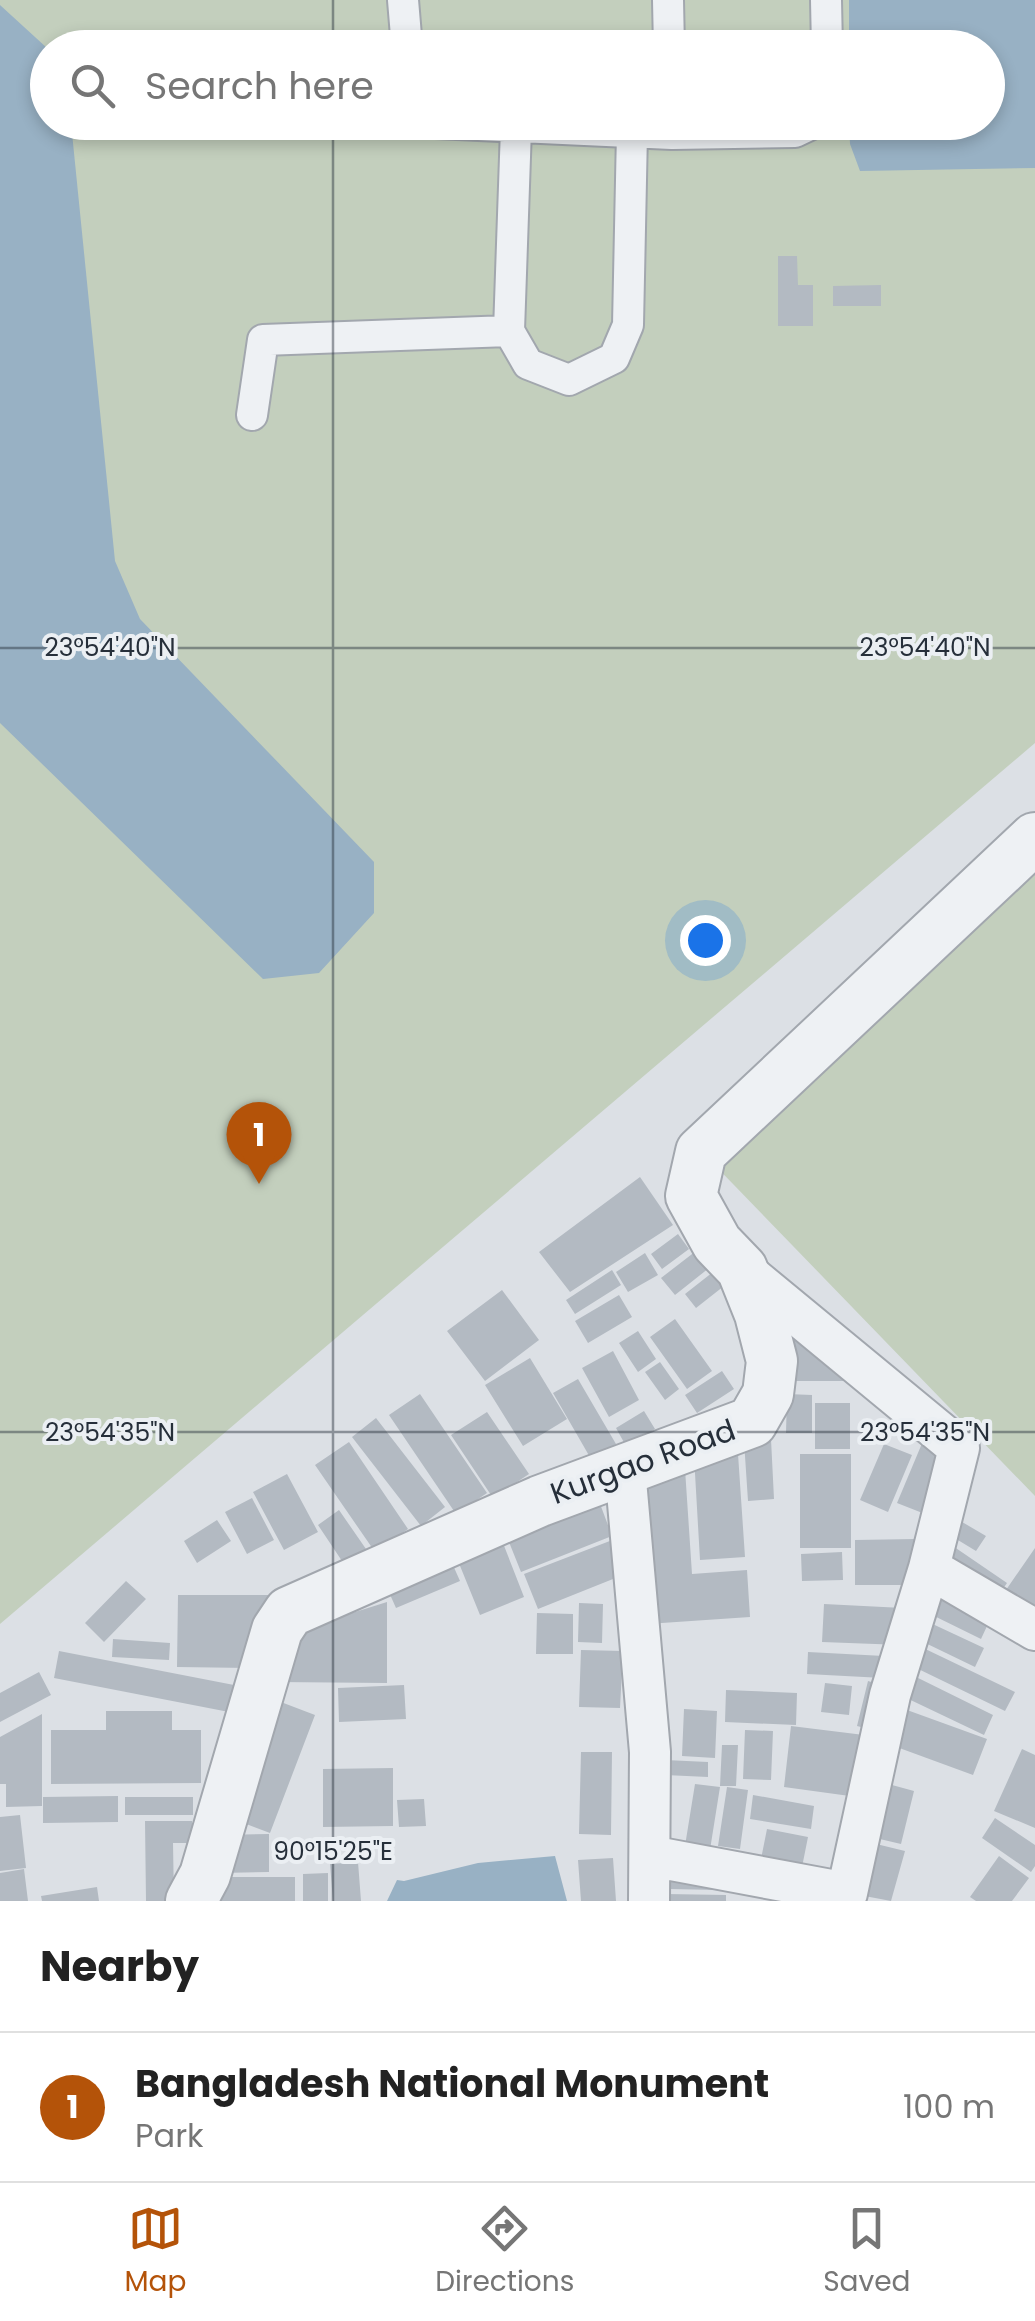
<!DOCTYPE html>
<html lang="en">
<head>
<meta charset="utf-8">
<style>
	body { margin:0; font-family:Poppins,sans-serif; background:#f2f2f2; color:#222 }
	.you { position:absolute; left:705px; top:940px; width:35px; height:35px; margin:-25px; border:8px solid #fff; border-radius:50%; background:#1a73e8; box-shadow:0 0 0 15px #1a73e833 }
	.badge { display:grid; place-items:center; width:65px; height:65px; border-radius:50%; background:#b45309; color:#fff; font-size:32px; font-weight:700 }
	.pin { position:absolute; translate:-50% -82px; filter:drop-shadow(0 2px 5px #0008) }
	.pin::after { content:''; position:absolute; top:52px; width:35px; height:30px; background:inherit; clip-path:polygon(0 0,100% 0,50% 100%) }
	.list { margin:0; padding:0; list-style:none }
	h2 { display:flex; justify-content:space-between; align-items:center; height:130px; margin:0; padding:0 40px; font-size:42px }
	h2 small { font-size:32px; font-weight:400; color:#767676 }
	.list li { display:grid; grid-template-columns:65px 1fr auto; gap:30px; align-items:center; box-sizing:border-box; height:150px; padding:0 40px; border-top:2px solid #e0e0e0 }
	.list b { display:block; font-size:38px; white-space:nowrap }
	.list p { margin:0; font-size:32px; white-space:nowrap; color:#767676 }
	.list em { font-size:32px; font-style:normal; color:#767676 }
	.icon { flex:none; width:55px; height:55px; fill:none; stroke:currentColor; stroke-width:2; stroke-linecap:round; stroke-linejoin:round }
	.map { position:relative; flex:none; width:1035px; height:1901px; overflow:hidden }
	.search { position:absolute; background:#fff; box-shadow:0 5px 15px #0003; left:30px; right:30px; top:30px; height:110px; display:flex; align-items:center; gap:25px; box-sizing:border-box; padding:0 35px; border-radius:55px; color:#767676; font-size:38px }
	.sheet { height:280px; background:#fff }
	nav { display:flex; justify-content:space-around; align-items:center; box-sizing:border-box; height:140px; border-top:2px solid #e0e0e0; background:#fff; font-size:28px; color:#767676 }
	nav a { display:grid; justify-items:center; gap:5px }
	nav .on { color:#b45309 }
	.map>svg:first-child { display:block }
</style>
</head>
<body>
<div class="map">
<svg width="1035" height="1901" viewBox="0 0 1035 1901">
	<rect width="100%" height="100%" fill="#dce0e5"/>
	<path fill="#c3cfbd" fill-rule="evenodd" d="M0,0H1035V743L0,1624ZM48,48H988V122H48Z
		M1035,838V1496L702,1152Z"/>
	<path fill="#98b1c4" d="M849,0H1035V168L860,171L850,144L849,123L988,122V48L849,47Z
		M0,5L47,48L48,122L71,123L115,561L140,619L374,862V913L319,973L263,979L0,723Z
		M555,1856L567,1901H387L397,1880L404,1881L478,1863Z"/>
	<path fill="#b3bac2" d="M778,256H797L798,285H813V326H778Z
		M881,285V306H833V286Z
		M640,1177L673,1225L570,1292L539,1252Z
		M678,1234L689,1249L662,1269L651,1254Z
		M696,1251L709,1268L675,1295L661,1278Z
		M645,1253L658,1275L628,1292L616,1272Z
		M612,1270L621,1285L575,1314L566,1300Z
		M713,1272L724,1286L696,1308L685,1294Z
		M502,1290L539,1340L485,1381L447,1331Z
		M619,1295L632,1317L588,1343L575,1321Z
		M765,1308L850,1381H787Z
		M675,1319L712,1371L687,1389L650,1337Z
		M638,1331L656,1359L638,1372L619,1343Z
		M613,1351L639,1400L609,1417L582,1368Z
		M530,1358L567,1419L523,1446L485,1385Z
		M660,1362L679,1389L665,1400L645,1372Z
		M722,1371L734,1389L697,1413L685,1395Z
		M578,1379L616,1444L591,1459L553,1393Z
		M420,1394L487,1493L456,1514L389,1415Z
		M787,1394L812,1395V1433H786Z
		M815,1403H850V1449H815Z
		M644,1411L655,1429L626,1446L616,1428Z
		M487,1412L529,1474L493,1498L451,1435Z
		M376,1418L445,1507L421,1526L352,1437Z
		M771,1439L774,1499L748,1501L744,1441Z
		M923,1441L951,1452L925,1514L897,1503Z
		M349,1442L408,1529L375,1552L315,1465Z
		M884,1444L912,1455L888,1512L860,1500Z
		M738,1454L745,1557L700,1560L694,1456Z
		M800,1454H851V1548H800Z
		M685,1469L692,1574L747,1570L750,1617L647,1624L638,1472Z
		M287,1474L318,1532L284,1550L253,1492Z
		M252,1498L274,1540L247,1554L225,1512Z
		M599,1501L612,1536L521,1572L507,1537Z
		M339,1510L366,1549L344,1564L318,1525Z
		M957,1519L986,1536L976,1551L948,1534Z
		M217,1520L231,1541L197,1563L184,1541Z
		M501,1538L524,1597L480,1615L456,1556Z
		M615,1539L628,1573L538,1609L524,1574Z
		M915,1539V1585H855V1540Z
		M947,1542L1007,1583L993,1603L933,1562Z
		M1035,1548V1604L1024,1621L997,1603Z
		M842,1552L843,1580L802,1581L801,1554Z
		M448,1554L460,1581L396,1608L384,1581Z
		M126,1581L146,1599L104,1642L85,1623Z
		M933,1581L994,1611L981,1639L920,1609Z
		M178,1595H272L249,1668L177,1667Z
		M387,1602V1683L276,1682L298,1630Z
		M579,1603L603,1604L602,1643L578,1642Z
		M824,1604L903,1608L902,1645L822,1642Z
		M537,1613L573,1614V1654H536Z
		M924,1620L984,1648L975,1667L915,1638Z
		M113,1639L170,1643L169,1660L112,1657Z
		M917,1645L1015,1692L1005,1711L908,1664Z
		M581,1650L623,1651L620,1708L579,1707Z
		M59,1651L234,1685L229,1712L54,1678Z
		M808,1652L884,1656L883,1678L807,1674Z
		M39,1672L51,1695L0,1722V1693Z
		M908,1673L993,1715L984,1735L898,1694Z
		M868,1681L885,1686L873,1730L857,1726Z
		M825,1683L852,1686L849,1715L821,1712Z
		M404,1685L406,1719L339,1722L338,1688Z
		M726,1690L797,1693L796,1725L725,1722Z
		M273,1699L315,1715L270,1833L228,1817Z
		M896,1706L987,1739L973,1775L883,1742Z
		M684,1709L717,1711L715,1758L682,1756Z
		M106,1711H172V1730H201V1783L51,1784V1730H106Z
		M42,1714V1806L6,1807V1784H0V1737Z
		M791,1726L864,1735L857,1797L784,1787Z
		M745,1730L773,1731L771,1780L743,1779Z
		M722,1745H738L736,1786H720Z
		M1022,1749L1035,1755V1828L994,1811Z
		M581,1752H612L611,1835L579,1834Z
		M665,1760L708,1762V1777L665,1775Z
		M393,1768V1826L323,1827V1769Z
		M881,1782L914,1791L901,1844L867,1836Z
		M695,1784L720,1787L709,1856L684,1852Z
		M727,1787L748,1790L740,1849L718,1846Z
		M753,1795L814,1806L811,1829L750,1819Z
		M118,1796V1822L43,1823V1797Z
		M125,1797H193V1815H125Z
		M424,1799L426,1826L399,1827L397,1800Z
		M20,1815L26,1868L0,1871V1817Z
		M995,1818L1035,1845V1866L1031,1872L982,1838Z
		M145,1821H192V1843H173L174,1901H146Z
		M767,1829L808,1837L802,1867L761,1859Z
		M269,1834V1872L219,1873L218,1835Z
		M868,1842L905,1851L891,1901L854,1894Z
		M999,1856L1029,1878L1012,1901H976L970,1897Z
		M613,1858L616,1901H581L578,1860Z
		M358,1862L361,1901H333L330,1864Z
		M24,1869L28,1901H0V1873Z
		M669,1872L720,1873L719,1890L669,1889Z
		M328,1873V1901H303V1874Z
		M215,1877H295V1901H215Z
		M97,1887L99,1901H42L41,1896Z
		M666,1894L726,1895V1901H665Z"/>
	<g fill="none" stroke-linecap="round" stroke-linejoin="round">
		<defs>
			<path id="pedestrian" d="M403,0L407,48
				M668,0L669,48
				M826,0L827,48
				M414,122L672,134V122
				M516,128L509,331L528,364L569,380L614,358L628,325L632,132
				M672,134L795,132L816,122
				M252,415L263,340L509,331"/>
			<path id="minor" d="M625,1469L650,1752L649,1901
				M929,1568L1035,1630
				M650,1856L847,1893L890,1695L929,1568L959,1448L742,1269"/>
			<path id="tertiary" d="M191,1901L205,1875L277,1630L289,1612L540,1501L752,1422L768,1394L772,1361L760,1314L742,1269L717,1243L691,1196L701,1152L1035,838"/>
		</defs>
		<use href="#pedestrian" stroke="#a2a7ae" stroke-width="34"/>
		<use href="#minor" stroke="#a2a7ae" stroke-width="44"/>
		<use href="#tertiary" stroke="#a2a7ae" stroke-width="54"/>
		<use href="#pedestrian" stroke="#eef1f4" stroke-width="30"/>
		<use href="#minor" stroke="#eef1f4" stroke-width="40"/>
		<use href="#tertiary" stroke="#eef1f4" stroke-width="50"/>
	</g>
	<path fill="none" stroke="#262f3a" stroke-width="2.5" stroke-opacity="0.45" d="M333,0V48M333,122V1901M0,648H1035M0,1432H1035"/>
	<g text-anchor="middle" stroke-width="8" stroke-linejoin="round" paint-order="stroke">
		<g font-size="30" fill="#262f3a" stroke="#ebeff3">
			<text transform="translate(643 1462) rotate(-20)" y="10">Kurgao Road</text>
		</g>
	</g>
	<g font-size="25" text-anchor="middle" fill="#262f3a" stroke="#ebeff3" stroke-width="8" stroke-linejoin="round" paint-order="stroke">
		<text x="110" y="656">23°54'40"N</text>
		<text x="925" y="656">23°54'40"N</text>
		<text x="110" y="1441">23°54'35"N</text>
		<text x="925" y="1441">23°54'35"N</text>
		<text x="333" y="1860">90°15'25"E</text>
	</g>
</svg>
<div class="you"></div>
<div class="pin badge" style="left:259px;top:1184px">1</div>
<div class="search"><svg class="icon" aria-label="search" viewBox="0 0 24 24"><circle cx="10" cy="10" r="6"/><path d="M15 15l6 6"/></svg>Search here</div>
</div>
<section class="sheet">
<h2>Nearby<small></small></h2>
<ul class="list">
<li><span class="badge">1</span><div><b>Bangladesh National Monument</b><p>Park</p></div><em>100 m</em></li>
</ul>
</section>
<nav>
<a class="on"><svg class="icon" aria-label="map" viewBox="0 0 24 24"><path d="M3 6l6-2 6 2 6-2v14l-6 2-6-2-6 2zM9 4v14M15 6v14"/></svg>Map</a>
<a><svg class="icon" aria-label="directions" viewBox="0 0 24 24"><path d="M12 3l9 9-9 9-9-9zM9 14v-3h6M13 9l2 2-2 2"/></svg>Directions</a>
<a><svg class="icon" aria-label="saved" viewBox="0 0 24 24"><path d="M7 4h10v16l-5-4-5 4z"/></svg>Saved</a>
</nav>
</body>
</html>
